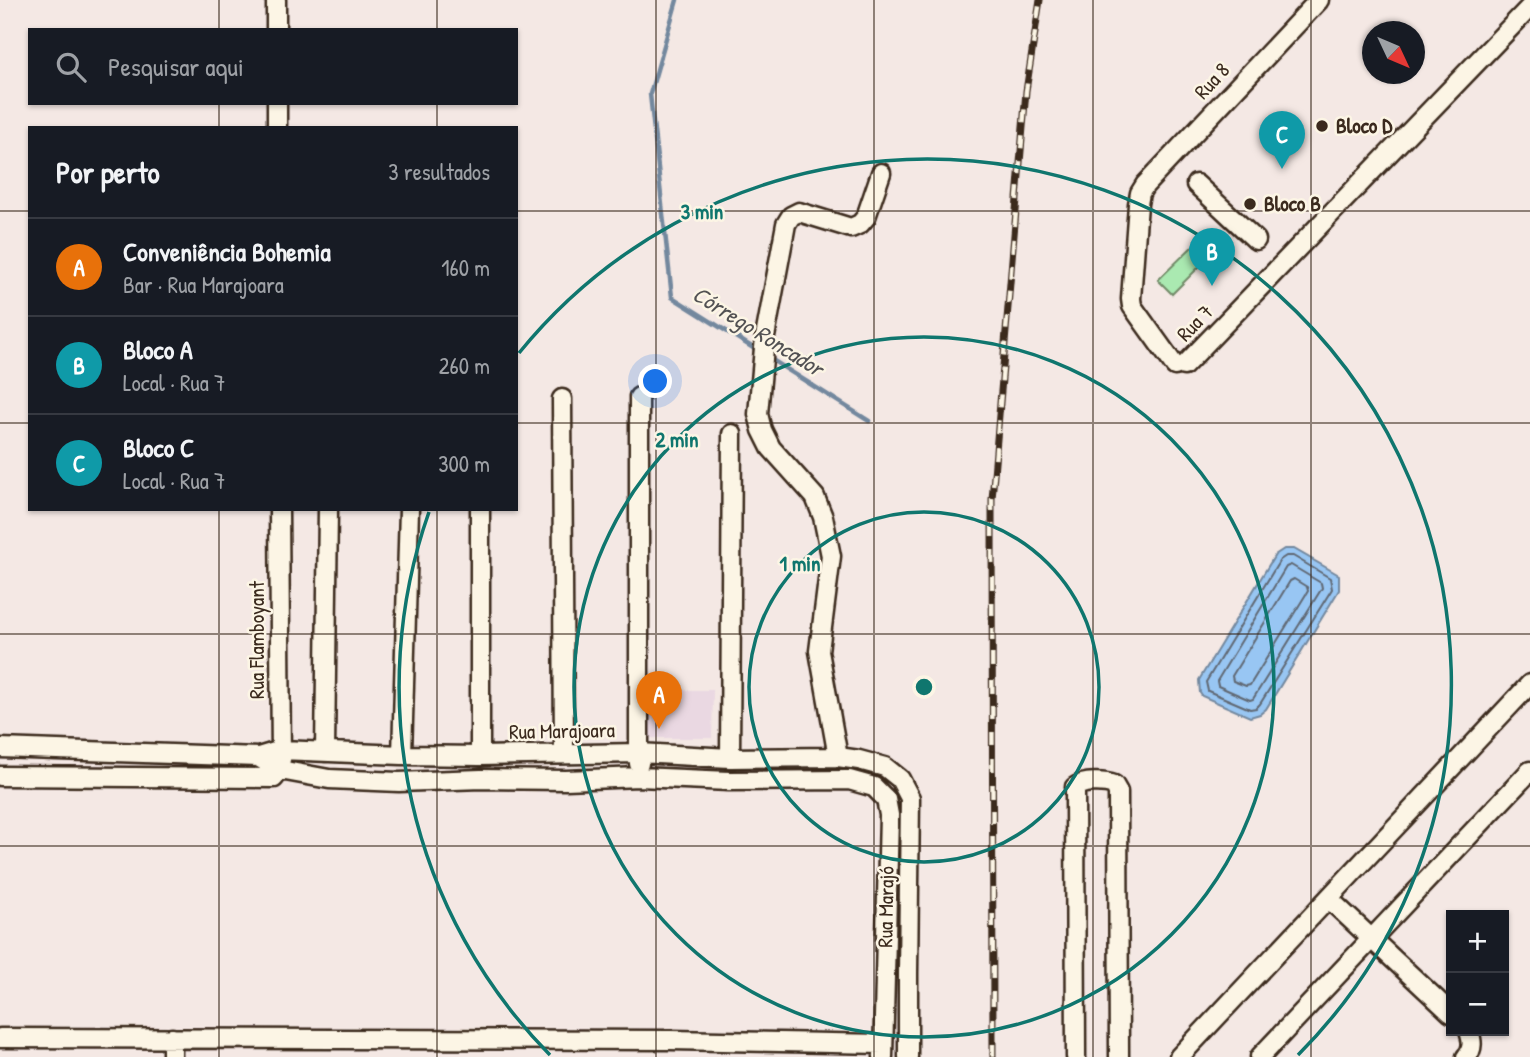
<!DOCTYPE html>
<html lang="pt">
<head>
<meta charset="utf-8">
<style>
	body { margin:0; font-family:"Patrick Hand",sans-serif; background:#242831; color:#f1f3f6 }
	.controls { position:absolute; right:21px; bottom:21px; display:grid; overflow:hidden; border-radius:0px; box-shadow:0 2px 5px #0004 }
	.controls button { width:63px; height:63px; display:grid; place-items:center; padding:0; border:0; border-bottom:2px solid #363941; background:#171b24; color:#f1f3f6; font:35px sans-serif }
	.compass { position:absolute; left:1362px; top:21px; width:63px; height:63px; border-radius:50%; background:#171b24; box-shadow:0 2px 5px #0004; rotate:134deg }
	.you { position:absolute; left:656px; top:382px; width:24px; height:24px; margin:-18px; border:5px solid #fff; border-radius:50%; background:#1a73e8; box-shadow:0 0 0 10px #1a73e833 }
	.badge { display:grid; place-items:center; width:46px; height:46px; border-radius:50%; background:#d93025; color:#fff; font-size:23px; font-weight:700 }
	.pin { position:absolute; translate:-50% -58px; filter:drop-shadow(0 2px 4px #0008) }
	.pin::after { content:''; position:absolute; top:37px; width:24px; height:21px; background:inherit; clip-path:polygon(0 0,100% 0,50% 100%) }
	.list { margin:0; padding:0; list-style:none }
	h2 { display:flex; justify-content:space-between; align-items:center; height:91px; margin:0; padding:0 28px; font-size:30px }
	h2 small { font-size:23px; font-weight:400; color:#9ea1a6 }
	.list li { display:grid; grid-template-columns:46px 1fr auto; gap:21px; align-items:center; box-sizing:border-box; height:98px; padding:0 28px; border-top:2px solid #363941 }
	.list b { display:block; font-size:26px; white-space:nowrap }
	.list p { margin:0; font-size:23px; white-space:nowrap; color:#9ea1a6 }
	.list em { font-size:23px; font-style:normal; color:#9ea1a6 }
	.icon { flex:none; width:38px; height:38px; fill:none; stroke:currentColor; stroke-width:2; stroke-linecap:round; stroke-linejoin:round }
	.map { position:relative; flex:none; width:1530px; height:1057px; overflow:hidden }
	.search { position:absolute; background:#171b24; box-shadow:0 2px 5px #0004; left:28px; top:28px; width:490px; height:77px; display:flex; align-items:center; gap:18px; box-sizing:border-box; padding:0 24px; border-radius:0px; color:#9ea1a6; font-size:26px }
	.panel { position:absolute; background:#171b24; box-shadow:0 2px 5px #0004; left:28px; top:126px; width:490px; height:385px; border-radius:0px }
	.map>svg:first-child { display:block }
</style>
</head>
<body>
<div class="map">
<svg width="1530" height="1057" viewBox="0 0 1530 1057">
	<rect width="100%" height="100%" fill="#f4e8e4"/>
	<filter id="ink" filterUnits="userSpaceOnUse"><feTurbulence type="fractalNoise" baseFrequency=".0143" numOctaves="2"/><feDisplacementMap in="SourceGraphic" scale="14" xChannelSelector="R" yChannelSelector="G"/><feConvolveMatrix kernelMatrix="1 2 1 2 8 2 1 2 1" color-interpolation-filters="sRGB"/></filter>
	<g filter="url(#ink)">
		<path fill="#ead8e2" d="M647,690H713L712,738H643Z"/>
		<path fill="#aae9b1" stroke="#728a68" stroke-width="2" d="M1194,245L1208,258L1172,294L1158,280Z"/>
		<path fill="#98c6f3" stroke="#73889e" stroke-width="2" d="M1284,549H1294L1339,575V590L1266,709L1260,714L1250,717L1202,696L1200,693L1199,680L1275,555Z"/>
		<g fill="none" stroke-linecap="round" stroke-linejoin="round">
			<path stroke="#606873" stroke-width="2" d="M1286,556H1293L1330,578L1332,589L1260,704L1256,708L1250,709L1208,691L1206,682L1280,560Z
				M1291,565L1321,583L1322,588L1253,699L1250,700L1218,686L1217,681L1286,567Z
				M1294,579L1307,587L1308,591L1250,685L1246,686L1233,681L1232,676L1290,581Z"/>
			<path stroke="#73889e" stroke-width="4.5" d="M677,0L650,94L672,297L758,351
				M769,358L869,421"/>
			<defs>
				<path id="minor" d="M276,0V30
					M277,103V128
					M1196,184L1256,240
					M1175,366L1132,306L1131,299L1138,204L1140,193L1145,185L1319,0
					M1184,366L1530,7
					M562,399L564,754
					M279,509L281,760
					M480,509V756
					M0,748L258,757L281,750L402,755L480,756L639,753L730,758L838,757L859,760L885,767L900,779L910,798L908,973V1057
					M325,752L328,509
					M402,755L409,509
					M258,757L280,770L329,779L399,782L481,779L566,780L639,777L729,781L849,780L874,787L886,799L889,815L883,1057
					M838,757L819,651L831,556L823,517L815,497L771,448L762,430L758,414L765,337L786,224L791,216L799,212L851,228L860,224L866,217L881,173
					M730,758L732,434
					M639,764V397
					M0,776L274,778L280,770
					M1329,899L1451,1013
					M0,1038L671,1040L882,1044
					M172,1038V1057
					M1076,1057L1075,787C1084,781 1104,781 1114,785L1118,792L1119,1057
					M1179,1057L1530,684
					M1260,1057L1530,771
					M1466,1057C1474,1049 1472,1040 1469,1031"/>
			</defs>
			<use href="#minor" stroke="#3b2a1e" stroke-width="23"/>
			<use href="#minor" stroke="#fcf5e5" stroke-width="18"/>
			<defs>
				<path id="rail" d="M993,1057L992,499L1026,91L1040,0"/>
			</defs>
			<use href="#rail" stroke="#3b2a1e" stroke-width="7"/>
			<use href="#rail" stroke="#fcf5e5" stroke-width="4.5" stroke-dasharray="13" stroke-linecap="butt"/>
		</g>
	</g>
	<path fill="none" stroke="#3b2a1e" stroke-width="2" stroke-opacity="0.55" d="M219,0V30M437,0V30M656,0V1057M874,0V1057M1093,0V1057M1311,0V1057M219,103V128M437,103V128M0,211H30M516,211H1530M0,423H30M516,423H1530M219,509V1057M437,509V1057M0,634H1530M0,846H1530"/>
	<g fill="none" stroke="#0f766e" stroke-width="3.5">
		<circle cx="924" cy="687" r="175"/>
		<circle cx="924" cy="687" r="350"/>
		<path d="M550 1055A525 525 0 0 1 429 512M519 353A525 525 0 1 1 1298 1055"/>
	</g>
	<g fill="#3b2a1e" stroke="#fcf5e5" stroke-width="2.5">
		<circle cx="1322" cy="126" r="7"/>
		<circle cx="1250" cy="204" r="7"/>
	</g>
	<g text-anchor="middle" stroke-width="5" stroke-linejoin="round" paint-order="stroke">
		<g font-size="21" fill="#3b2a1e" stroke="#fcf5e5">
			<text transform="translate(1212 81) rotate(-47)" y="7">Rua 8</text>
			<text transform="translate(1195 323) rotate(-46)" y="7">Rua 7</text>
			<text transform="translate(257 640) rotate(-90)" y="7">Rua Flamboyant</text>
			<text transform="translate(562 731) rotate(-1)" y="7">Rua Marajoara</text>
			<text transform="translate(886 907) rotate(-89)" y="7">Rua Marajó</text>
		</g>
		<g font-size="21" font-weight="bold" fill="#3b2a1e" stroke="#fcf5e5" text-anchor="start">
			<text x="1336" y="133">Bloco D</text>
			<text x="1264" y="211">Bloco B</text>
		</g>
		<g font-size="23" font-style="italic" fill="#525153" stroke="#fcf5e5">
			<text transform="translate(758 331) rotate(32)" y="8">Córrego Roncador</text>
		</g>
	</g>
	<circle cx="924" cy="687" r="10" fill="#0f766e" stroke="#fcf5e5" stroke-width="3.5"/>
	<g font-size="21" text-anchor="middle" font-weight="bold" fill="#0f766e" stroke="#fcf5e5" stroke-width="5" stroke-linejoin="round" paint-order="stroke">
		<text x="702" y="219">3 min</text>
		<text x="677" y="447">2 min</text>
		<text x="800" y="571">1 min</text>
	</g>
</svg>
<div class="controls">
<button>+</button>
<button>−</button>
</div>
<svg class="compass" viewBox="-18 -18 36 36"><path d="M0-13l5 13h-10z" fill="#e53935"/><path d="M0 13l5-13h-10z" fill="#9ea1a6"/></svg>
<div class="you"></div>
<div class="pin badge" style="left:659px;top:729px;background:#e8710a">A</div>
<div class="pin badge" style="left:1212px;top:286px;background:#0f9aa8">B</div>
<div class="pin badge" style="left:1282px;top:169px;background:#0f9aa8">C</div>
<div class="search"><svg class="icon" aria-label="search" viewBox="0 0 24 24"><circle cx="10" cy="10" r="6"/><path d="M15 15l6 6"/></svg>Pesquisar aqui</div>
<section class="panel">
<h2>Por perto<small>3 resultados</small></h2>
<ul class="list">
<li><span class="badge" style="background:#e8710a">A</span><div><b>Conveniência Bohemia</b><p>Bar · Rua Marajoara</p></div><em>160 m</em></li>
<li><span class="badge" style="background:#0f9aa8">B</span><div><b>Bloco A</b><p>Local · Rua 7</p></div><em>260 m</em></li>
<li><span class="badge" style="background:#0f9aa8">C</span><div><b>Bloco C</b><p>Local · Rua 7</p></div><em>300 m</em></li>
</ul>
</section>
</div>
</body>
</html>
